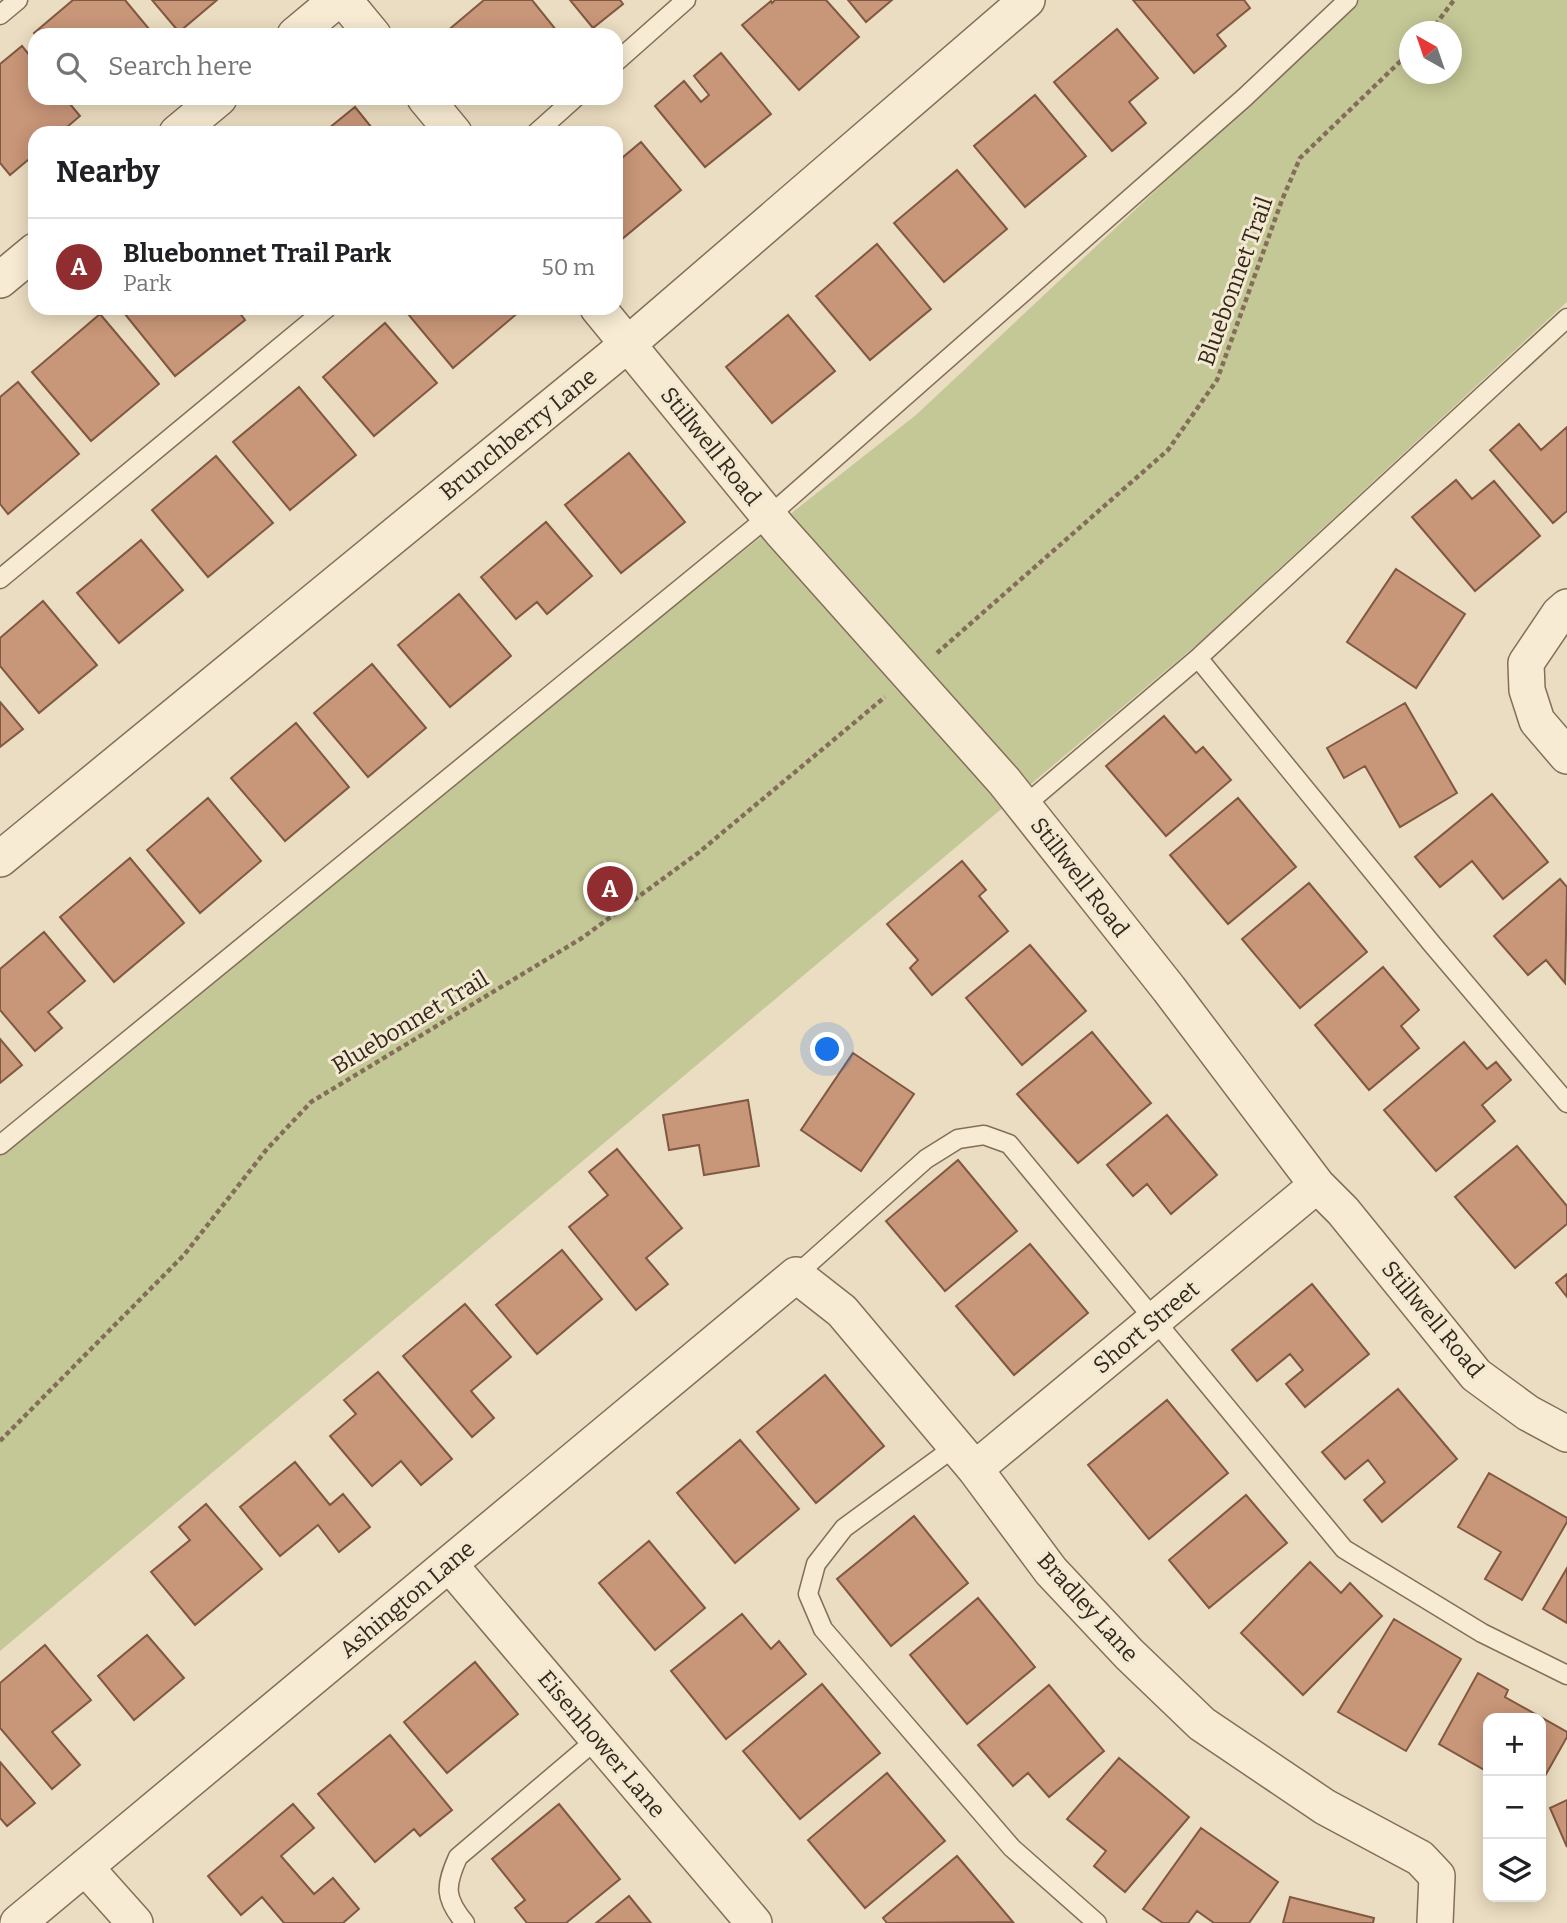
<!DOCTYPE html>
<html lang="en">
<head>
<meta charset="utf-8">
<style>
	body { margin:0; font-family:Bitter,serif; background:#f2f2f2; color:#202124 }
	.controls { position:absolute; right:21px; bottom:21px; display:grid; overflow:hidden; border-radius:14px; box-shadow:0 4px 18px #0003 }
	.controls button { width:63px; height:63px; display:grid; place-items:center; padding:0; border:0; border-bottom:2px solid #e0e0e0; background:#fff; color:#202124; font:35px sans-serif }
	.compass { position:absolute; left:1399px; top:21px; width:63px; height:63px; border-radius:50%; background:#fff; box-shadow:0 4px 18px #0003; rotate:320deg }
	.you { position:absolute; left:828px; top:1050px; width:24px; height:24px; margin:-18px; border:5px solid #fff; border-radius:50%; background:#1a73e8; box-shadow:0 0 0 10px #1a73e833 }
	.badge { display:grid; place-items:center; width:46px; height:46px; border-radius:50%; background:#8f2d31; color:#fff; font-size:23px; font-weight:700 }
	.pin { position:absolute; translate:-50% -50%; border:4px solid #fff; box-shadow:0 2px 7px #0006 }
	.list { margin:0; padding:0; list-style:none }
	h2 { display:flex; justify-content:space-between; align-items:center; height:91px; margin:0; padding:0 28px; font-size:30px }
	h2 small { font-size:23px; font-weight:400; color:#757577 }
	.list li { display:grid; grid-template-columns:46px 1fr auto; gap:21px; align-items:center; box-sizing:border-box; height:98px; padding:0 28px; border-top:2px solid #e0e0e0 }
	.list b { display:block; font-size:26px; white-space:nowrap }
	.list p { margin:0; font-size:23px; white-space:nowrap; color:#757577 }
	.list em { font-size:23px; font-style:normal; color:#757577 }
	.icon { flex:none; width:38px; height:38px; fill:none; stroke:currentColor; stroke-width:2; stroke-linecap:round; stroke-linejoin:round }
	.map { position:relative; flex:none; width:1567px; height:1923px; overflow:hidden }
	.search { position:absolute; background:#fff; box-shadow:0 4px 18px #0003; left:28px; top:28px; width:595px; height:77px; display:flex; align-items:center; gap:18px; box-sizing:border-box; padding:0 24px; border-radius:21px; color:#757577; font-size:26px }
	.panel { position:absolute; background:#fff; box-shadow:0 4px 18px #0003; left:28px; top:126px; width:595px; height:189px; border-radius:21px }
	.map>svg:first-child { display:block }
</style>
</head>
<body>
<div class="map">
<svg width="1567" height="1923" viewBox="0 0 1567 1923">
	<rect width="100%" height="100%" fill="#ebddc1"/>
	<path fill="#c4c896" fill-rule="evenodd" d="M1359,0H1567V302L1201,641L0,1651V1136L916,415ZM1410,32H1452V74H1410Z"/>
	<path fill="#c89678" stroke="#815841" stroke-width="2" d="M73,0H125L154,35H35L34,33Z
		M152,0H217L179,32Z
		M484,0H532L557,31L552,35H449L446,32Z
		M570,0H620L623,4L593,28Z
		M775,0H826L859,37L799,90L742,25L771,1L772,3Z
		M848,0H892L866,22Z
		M1133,0H1244L1250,8L1217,35L1226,46L1194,73Z
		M1117,29L1158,78L1129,102L1146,123L1112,151L1054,82Z
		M22,46L35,62V98H65L80,116L60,133H35V154L10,175L0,163V64Z
		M721,53L771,114L705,167L655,106L684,81L701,102L709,95L694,76Z
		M1035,95L1086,156L1025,207L974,146Z
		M355,107L376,133H323Z
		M641,142L681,190L616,244V163Z
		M957,170L1007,229L944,282L894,223Z
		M877,244L931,309L870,360L816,296Z
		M120,308H236L245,320L175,376Z
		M403,308H517L520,311L453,368Z
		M100,314L159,384L91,441L32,372Z
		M788,315L835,371L772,423L726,367Z
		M385,323L437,383L374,436L323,377Z
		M18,382L79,454L8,514L0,504V397Z
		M299,387L356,455L290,510L233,442Z
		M1519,424L1541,450L1567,427V511L1553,523L1490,450Z
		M629,453L685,522L621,573L565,505Z
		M216,456L273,523L208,577L152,510Z
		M1456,480L1472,499L1494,481L1540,536L1475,591L1412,517Z
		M546,522L592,576L547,614L537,602L516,619L481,577Z
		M141,540L183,590L119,643L77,593Z
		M1396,569L1465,614L1416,688L1347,642Z
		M459,594L511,656L450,707L398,645Z
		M43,601L97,665L39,713L0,666V638Z
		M372,664L426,728L368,777L314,713Z
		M0,702L23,729L0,747Z
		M1405,703L1457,793L1400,827L1365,766L1344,778L1327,748Z
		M1164,716L1196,753L1203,747L1231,780L1166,836L1106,766Z
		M296,723L349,787L285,841L231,778Z
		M1492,794L1548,862L1503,899L1472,861L1440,887L1415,857Z
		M208,798L261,861L200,913L147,850Z
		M1238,798L1296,867L1228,924L1170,855Z
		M130,858L184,923L114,982L60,917Z
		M962,861L986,890L979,896L1008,931L932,995L910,968L918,960L887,924Z
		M1560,879L1567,887L1565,983L1546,960L1528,975L1494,936Z
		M1309,883L1367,952L1300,1008L1242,939Z
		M44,932L85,981L48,1012L62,1028L35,1051L0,1010V969Z
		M1030,945L1086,1011L1022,1065L966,998Z
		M1383,967L1419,1010L1401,1026L1419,1048L1369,1090L1315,1025Z
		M1092,1032L1151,1103L1078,1163L1017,1094Z
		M0,1039L22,1065L0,1083Z
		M1464,1042L1487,1069L1496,1062L1511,1080L1482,1105L1495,1121L1436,1171L1384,1110Z
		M853,1053L914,1094L861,1171L801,1130Z
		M748,1100L759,1166L704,1175L699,1145L669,1150L663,1115Z
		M1167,1115L1217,1175L1171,1214L1147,1184L1133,1196L1107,1165Z
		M1517,1146L1567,1206V1224L1515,1268L1455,1197Z
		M617,1149L682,1228L646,1258L668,1284L636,1310L569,1227L608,1195L589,1172Z
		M958,1160L1017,1231L945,1291L886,1221Z
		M1030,1244L1088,1313L1014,1375L956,1306Z
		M562,1250L602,1299L537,1354L496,1305Z
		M1567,1274V1297L1556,1283Z
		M1312,1284L1369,1354L1305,1407L1286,1384L1303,1370L1290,1354L1257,1381L1232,1350Z
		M465,1304L511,1357L471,1391L494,1418L472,1437L403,1356Z
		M378,1372L452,1459L421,1485L401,1461L372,1486L330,1436L356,1414L344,1400Z
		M825,1375L884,1446L816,1503L757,1432Z
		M1398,1389L1457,1459L1382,1522L1364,1500L1385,1482L1368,1460L1345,1479L1322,1452Z
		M1167,1400L1228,1473L1149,1539L1088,1465Z
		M740,1440L799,1509L735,1563L677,1493Z
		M295,1462L330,1505L343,1494L370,1527L339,1552L318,1525L280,1556L240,1507Z
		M1489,1473L1567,1518V1522L1522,1600L1485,1579L1501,1552L1458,1527Z
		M1246,1495L1287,1543L1209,1608L1169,1560Z
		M206,1504L262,1569L195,1625L151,1572L190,1540L179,1527Z
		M914,1516L968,1583L891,1646L837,1579Z
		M649,1541L705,1608L655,1650L599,1583Z
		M1310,1562L1341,1593L1350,1583L1382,1616L1303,1695L1241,1633Z
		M1567,1568V1623L1543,1609Z
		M978,1598L1035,1667L967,1724L910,1655Z
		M742,1614L771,1649L779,1641L806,1674L726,1739L671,1671Z
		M1394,1619L1461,1659L1406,1751L1338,1712Z
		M147,1635L184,1678L134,1720L98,1676Z
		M45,1645L91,1700L52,1732L80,1765L52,1789L0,1728V1683Z
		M475,1662L518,1714L447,1773L404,1722Z
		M1478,1673L1508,1690L1505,1697L1567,1732V1737L1541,1783V1718H1488V1772L1439,1744Z
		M822,1684L880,1753L800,1819L743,1751Z
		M1049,1685L1104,1751L1049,1797L1028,1773L1013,1786L978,1745Z
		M390,1735L452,1810L420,1836L414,1829L375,1862L318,1794Z
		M1119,1758L1189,1817L1125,1892L1094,1866L1106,1851L1067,1819Z
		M0,1762L35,1803L7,1826L0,1818Z
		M887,1773L945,1841L865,1908L808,1840Z
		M1567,1800V1847L1550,1808Z
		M293,1804L314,1828L281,1856L314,1894L333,1878L359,1909L343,1923H284L262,1897L241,1915L208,1876Z
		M559,1804L620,1879L566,1923H527L515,1908L525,1900L492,1859Z
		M1201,1828L1278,1882L1249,1923H1214L1197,1911L1188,1923H1163L1143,1909Z
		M957,1856L1013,1922L887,1923L883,1918Z
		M629,1896L651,1923H596Z
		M1290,1897L1374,1918L1373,1923H1283Z"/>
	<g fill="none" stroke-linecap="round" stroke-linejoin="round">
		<defs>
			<path id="lane" d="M0,15L18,0
				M616,62L686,0
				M536,133L575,98
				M1567,318L1198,658L1432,944L1567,1103
				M0,579L327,308
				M1024,806L1198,658
				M0,1145L769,516L1244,98L1348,0
				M796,1275L926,1159L958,1139L984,1135L1009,1144L1344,1549L1482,1633L1567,1675
				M956,1446L844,1528L816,1564L808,1594L823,1629L1012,1848L1097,1923
				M465,1923C444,1898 445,1886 458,1857L597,1739"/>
			<path id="street" d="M344,0L373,35
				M295,35L337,0
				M425,98L454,133
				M177,133L219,98
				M0,280L35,251
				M598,308L780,530L1004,781L1169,989L1317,1185L1343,1211L1476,1375L1528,1413L1567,1434
				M1567,607L1559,614L1526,663L1527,690L1537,721L1567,756
				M0,859L628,344L1027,0
				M975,1469L1317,1185
				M449,1564L754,1923
				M85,1867L135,1923
				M18,1923L796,1275L842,1311L975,1469L1051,1571L1129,1654L1202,1724L1325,1807L1420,1858L1437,1876L1435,1923"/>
		</defs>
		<use href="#lane" stroke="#846e5a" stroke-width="21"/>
		<use href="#street" stroke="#846e5a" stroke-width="38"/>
		<path stroke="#846e5a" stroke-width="4.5" stroke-dasharray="5 3.5" stroke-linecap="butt" d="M1430,32L1454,0
			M937,653L1168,450L1217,380L1282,200L1300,158L1410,52
			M0,1441L184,1255L267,1149L311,1102L582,938L698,853L885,697"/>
		<use href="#lane" stroke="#f7ebd3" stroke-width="18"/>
		<use href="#street" stroke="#f7ebd3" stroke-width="35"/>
	</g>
	<g text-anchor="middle" stroke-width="6" stroke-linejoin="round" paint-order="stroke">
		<g font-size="23" fill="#34271d" stroke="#f3e8d0">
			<text transform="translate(1235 281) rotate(-70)" y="8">Bluebonnet Trail</text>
			<text transform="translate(518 434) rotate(-39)" y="8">Brunchberry Lane</text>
			<text transform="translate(711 446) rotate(51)" y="8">Stillwell Road</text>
			<text transform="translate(1080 877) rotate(52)" y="8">Stillwell Road</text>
			<text transform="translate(410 1022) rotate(-31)" y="8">Bluebonnet Trail</text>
			<text transform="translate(1433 1319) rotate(50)" y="8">Stillwell Road</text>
			<text transform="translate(1146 1327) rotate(-40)" y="8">Short Street</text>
			<text transform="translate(407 1599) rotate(-40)" y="8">Ashington Lane</text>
			<text transform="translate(1088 1607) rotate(48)" y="8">Bradley Lane</text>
			<text transform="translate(602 1744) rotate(50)" y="8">Eisenhower Lane</text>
		</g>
	</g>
</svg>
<div class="controls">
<button>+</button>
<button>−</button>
<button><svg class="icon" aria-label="layers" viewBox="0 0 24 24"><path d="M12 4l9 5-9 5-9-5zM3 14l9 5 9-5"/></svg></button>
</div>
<svg class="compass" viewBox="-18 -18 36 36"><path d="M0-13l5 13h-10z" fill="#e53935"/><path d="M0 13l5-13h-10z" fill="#757577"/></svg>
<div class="you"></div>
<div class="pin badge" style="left:610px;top:889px">A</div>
<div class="search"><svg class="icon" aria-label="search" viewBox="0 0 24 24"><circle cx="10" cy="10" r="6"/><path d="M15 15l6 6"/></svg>Search here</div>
<section class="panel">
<h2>Nearby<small></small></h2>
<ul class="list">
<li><span class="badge">A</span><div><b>Bluebonnet Trail Park</b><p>Park</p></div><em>50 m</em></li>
</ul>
</section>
</div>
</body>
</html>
